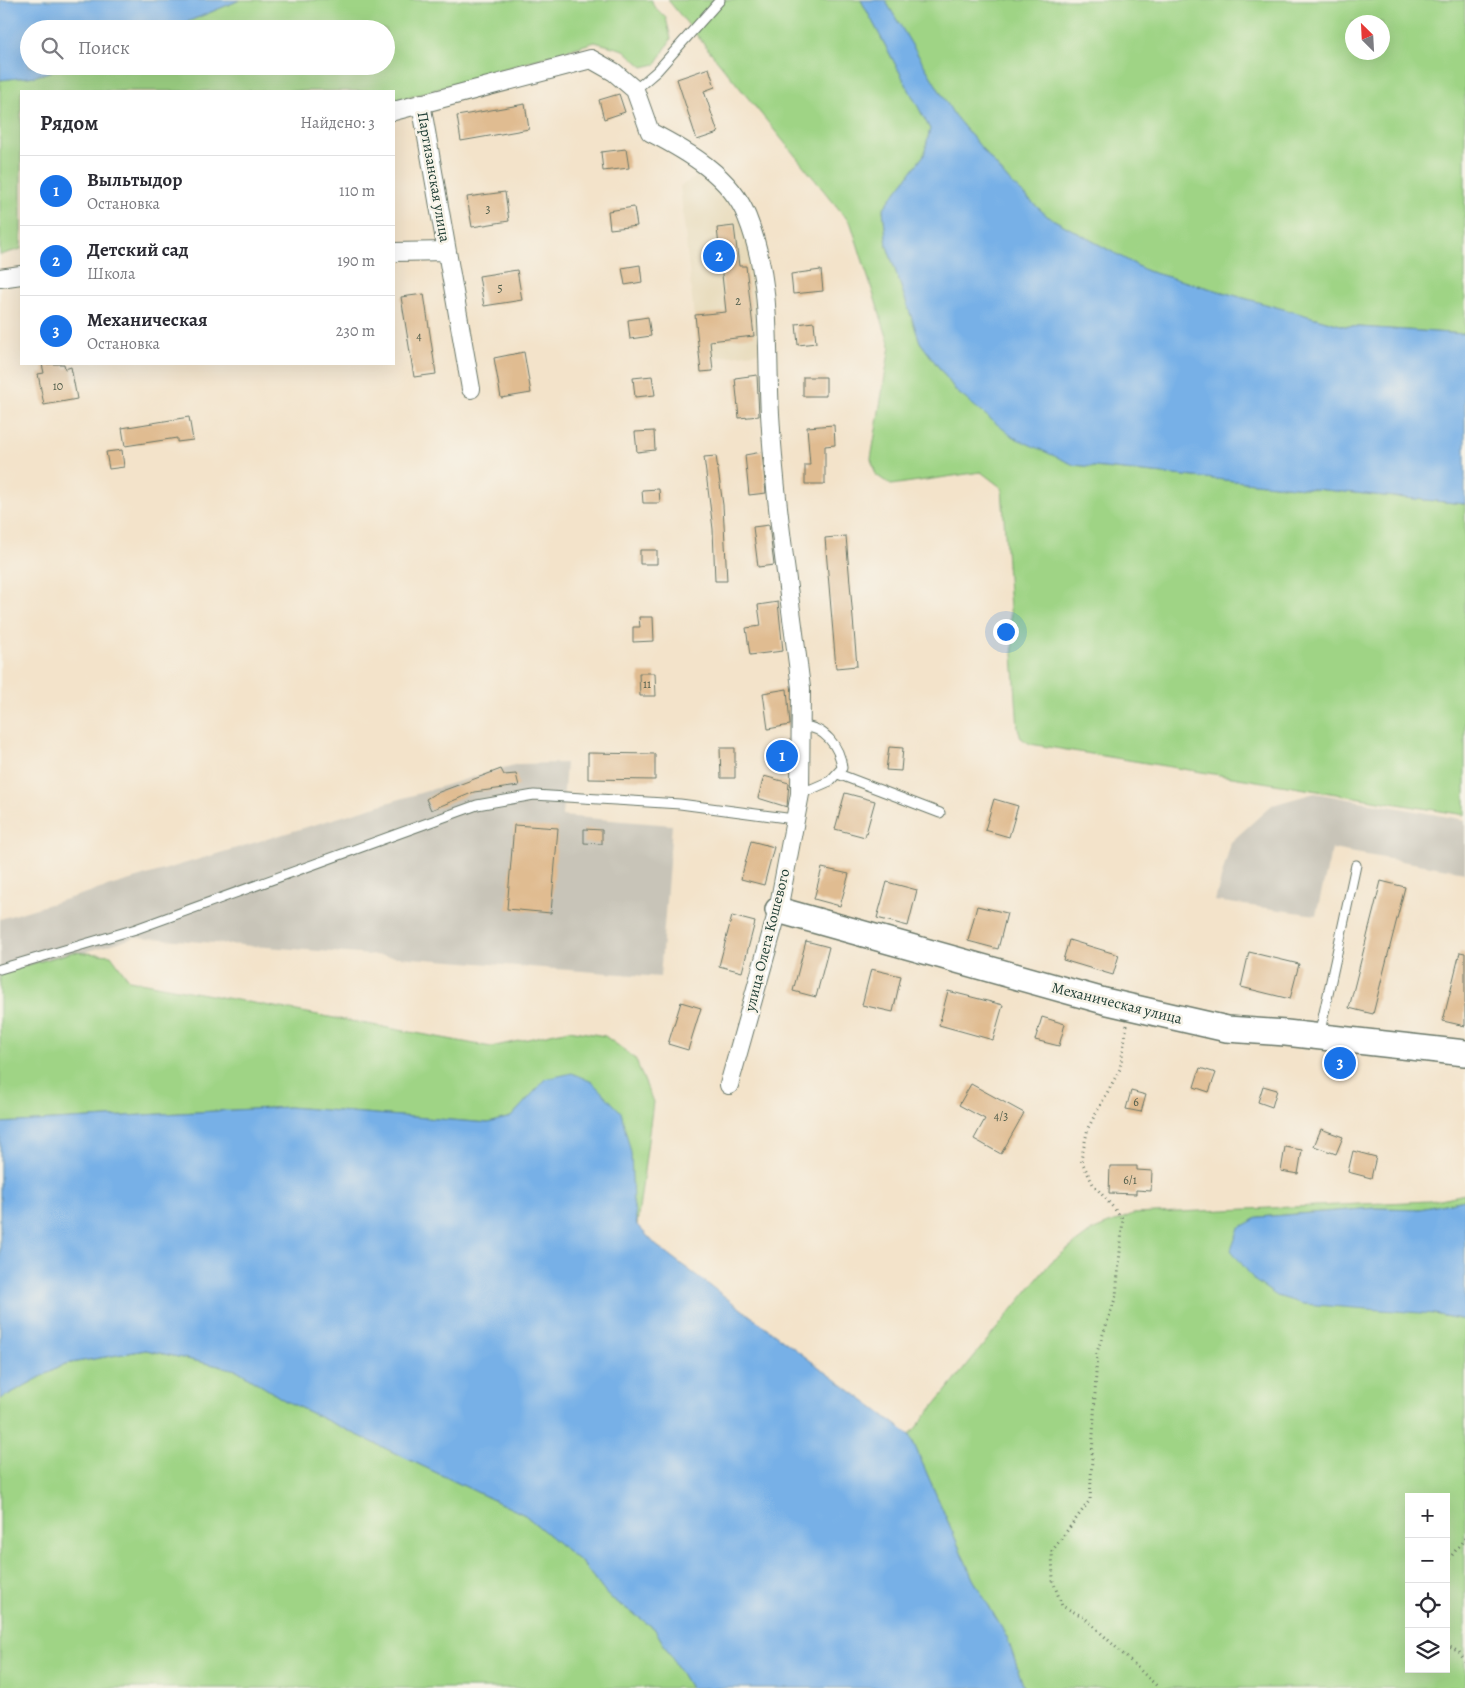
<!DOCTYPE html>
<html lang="ru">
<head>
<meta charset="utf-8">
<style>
	body { margin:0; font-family:Alegreya,serif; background:#f7f7f7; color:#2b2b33 }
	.controls { position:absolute; right:15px; bottom:15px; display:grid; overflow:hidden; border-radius:0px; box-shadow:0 5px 20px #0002 }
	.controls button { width:45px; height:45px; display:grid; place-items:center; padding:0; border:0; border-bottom:1px solid #e1e1e2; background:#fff; color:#2b2b33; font:25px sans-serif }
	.compass { position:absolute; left:1345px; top:15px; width:45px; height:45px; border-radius:50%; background:#fff; box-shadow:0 5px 20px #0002; rotate:336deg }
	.you { position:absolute; left:1005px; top:631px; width:18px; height:18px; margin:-12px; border:4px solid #fff; border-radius:50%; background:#1a73e8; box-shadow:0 0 0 8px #1a73e833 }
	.badge { display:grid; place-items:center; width:32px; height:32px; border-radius:50%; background:#1a73e8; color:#fff; font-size:16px; font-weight:700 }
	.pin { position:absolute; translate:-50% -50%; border:2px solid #fff; box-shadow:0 1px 5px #0006 }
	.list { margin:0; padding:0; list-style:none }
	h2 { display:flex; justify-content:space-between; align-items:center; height:65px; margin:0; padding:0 20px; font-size:21px }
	h2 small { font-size:16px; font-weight:400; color:#7c7c81 }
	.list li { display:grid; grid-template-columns:32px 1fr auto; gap:15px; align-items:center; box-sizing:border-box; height:70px; padding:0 20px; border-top:1px solid #e1e1e2 }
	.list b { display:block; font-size:19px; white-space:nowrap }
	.list p { margin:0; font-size:16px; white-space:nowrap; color:#7c7c81 }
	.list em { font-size:16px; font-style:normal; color:#7c7c81 }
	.icon { flex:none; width:28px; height:28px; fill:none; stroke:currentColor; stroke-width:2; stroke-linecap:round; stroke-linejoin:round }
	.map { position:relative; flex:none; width:1465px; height:1688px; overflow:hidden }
	.search { position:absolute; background:#fff; box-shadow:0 5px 20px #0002; left:20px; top:20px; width:375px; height:55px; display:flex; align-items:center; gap:12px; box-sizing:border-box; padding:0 18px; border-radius:28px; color:#7c7c81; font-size:19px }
	.panel { position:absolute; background:#fff; box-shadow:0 5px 20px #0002; left:20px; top:90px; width:375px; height:275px; border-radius:0px }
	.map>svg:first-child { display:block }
</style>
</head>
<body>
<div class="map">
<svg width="1465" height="1688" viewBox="0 0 1465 1688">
	<rect width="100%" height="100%" fill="#f7f3e8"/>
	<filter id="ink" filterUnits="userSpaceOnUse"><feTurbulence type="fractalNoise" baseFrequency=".02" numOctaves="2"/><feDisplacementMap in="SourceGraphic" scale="10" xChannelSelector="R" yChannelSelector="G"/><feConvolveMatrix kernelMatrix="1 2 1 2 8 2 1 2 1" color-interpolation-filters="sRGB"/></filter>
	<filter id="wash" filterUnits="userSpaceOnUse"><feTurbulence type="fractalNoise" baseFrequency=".0096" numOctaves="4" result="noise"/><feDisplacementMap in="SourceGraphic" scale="20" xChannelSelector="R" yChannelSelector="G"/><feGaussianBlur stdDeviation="1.12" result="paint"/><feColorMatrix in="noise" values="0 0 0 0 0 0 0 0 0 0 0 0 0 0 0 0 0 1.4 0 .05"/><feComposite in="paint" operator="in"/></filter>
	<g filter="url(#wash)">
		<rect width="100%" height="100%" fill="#f3e3ca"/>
		<path fill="#e7daba" d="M702,174L719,186L738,217L743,219L759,292L763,352L713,358L714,371L700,373L680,186Z"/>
		<path fill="#c8c4b8" d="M566,763L562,816L672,825L660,977L136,937L0,977V919L517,764Z
			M1315,793L1465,820V872L1332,849L1316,915L1215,901L1231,842L1272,805Z"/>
		<path fill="#9fd485" stroke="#5f885c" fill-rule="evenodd" d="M240,0H652L653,5L666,18L671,39L656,64L643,67L624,50L595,42L394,102V91H21V249L0,255V80L36,76L69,66H386V29H170Z
			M668,0H861L930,129L924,155L883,209L887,246L920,342L957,392L1074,465L1465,504V815L1030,744L1021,738L1018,729L1002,488L981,472L891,485L876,475L871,459L890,346L851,224Z
			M885,0H1465V334L1344,326L1147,271L1047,216L1009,181L954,115ZM1352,22H1382V52H1352Z
			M73,952L111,955L129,980L491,1047L569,1030L605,1036L635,1058L653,1102L637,1225L633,1202L546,1079L511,1117L488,1123L288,1107L0,1123V973Z
			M1465,1194V1200L1420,1209L1375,1208L1259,1217L1434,1314L1465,1320V1688H1024L1007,1637L973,1579L910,1435L1051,1262L1092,1231L1133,1214L1430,1201ZM1409,1497H1446V1669H1409Z
			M146,1350L237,1370L284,1400L525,1515L583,1564L607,1595L654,1628L690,1688H0V1399L65,1364Z"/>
		<path fill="#77b0e7" stroke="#4b768e" d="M0,0H240L170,29H29V66H69L36,76L0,80Z
			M861,0H885L954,115L1009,181L1047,216L1147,271L1344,326L1465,334V504L1074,465L1013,437L957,392L920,342L887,246L883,209L924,155L930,129Z
			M572,1073L592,1082L621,1112L631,1153L633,1202L637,1225L657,1246L910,1435L973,1579L1007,1637L1024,1688H690L654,1628L607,1595L583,1564L525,1515L284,1400L237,1370L146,1350L65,1364L0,1399V1123L288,1107L488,1123L511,1117L546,1079Z
			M1465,1200V1320L1434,1314L1303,1304L1277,1296L1255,1281L1231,1250L1239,1228L1259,1217L1375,1208L1420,1209Z"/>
		<g id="blocks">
			<path fill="#e0bc91" d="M709,68L715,87L704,91L718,133L697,140L677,79Z
				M619,94L625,112L604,119L599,100Z
				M525,104L529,129L461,141L457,116Z
				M626,149L629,168L603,171L601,152Z
				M505,192L509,221L472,227L467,197Z
				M634,207L637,226L610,229L608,211Z
				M734,226L739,266H746L754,336L710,341L713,371L701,372L695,315L726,312L717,228Z
				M640,265L642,282L625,285L622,268Z
				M517,270L522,300L484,306L479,276Z
				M821,270L823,291L793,294L791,274Z
				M424,294L436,374L414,377L401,297Z
				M648,317L651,336L630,339L628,320Z
				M814,322L816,343L798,345L796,324Z
				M524,352L531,393L501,398L494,358Z
				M42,364H64L65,369L71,367L77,399L44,405L38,374L44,373Z
				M757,375L759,416L739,418L735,378Z
				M652,376L655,395L635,397L633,378Z
				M803,377H826V396H803Z
				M189,417L193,440L177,442V438L125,446L122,428Z
				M834,425L835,445L825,446V484H805V465H810L807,427Z
				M654,431L655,450L637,452L635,432Z
				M122,450L124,467L109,469L106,452Z
				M762,452L766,493L749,495L745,455Z
				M716,456L723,505L727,581H715L713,529L704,457Z
				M659,489L660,503H643L642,490Z
				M769,525L774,565L758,567L753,527Z
				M846,536L857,666L836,668L825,538Z
				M640,550H657V564H640Z
				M778,602L783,651L750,655L746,628L761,626L758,605Z
				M639,617H653L654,641L633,642V627H640Z
				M639,673H655L656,696H640Z
				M787,689L790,725L768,729L763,693Z
				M889,747L903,748L901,771L886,770Z
				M720,748H735V778H721Z
				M588,753L655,754V780L588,779Z
				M501,769L504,775L516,774L519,786L474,792L431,810L426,799L434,794Z
				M764,776L789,783L787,807L758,798Z
				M845,793L875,801L865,837L835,829Z
				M994,799L1018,806L1009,837L985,830Z
				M514,825L558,828L551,913L507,909Z
				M584,829L602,830V844L584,843Z
				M751,841L774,847L764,885L741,879Z
				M822,868L849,874L840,906L814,899Z
				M1381,881L1405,887L1373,1014L1349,1008Z
				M887,882L917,890L908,926L877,918Z
				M977,906L1007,913L998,949L968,941Z
				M732,916L755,922L742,972L719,966Z
				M1069,940L1119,955L1113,975L1063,960Z
				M806,941L829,947L816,997L793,991Z
				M1249,952L1299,964L1290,999L1241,987Z
				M1460,952L1465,953V1026L1443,1021Z
				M871,969L901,976L893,1012L862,1005Z
				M948,991L1003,1005L993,1040L939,1025Z
				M681,1002L701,1008L688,1050L668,1044Z
				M1042,1017L1065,1024L1059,1046L1035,1040Z
				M1200,1068L1216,1073L1209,1092L1194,1087Z
				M971,1084L1024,1113L1001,1154L974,1139L985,1119L959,1105Z
				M1263,1086L1277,1090L1272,1107L1258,1102Z
				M1131,1091L1146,1095L1141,1112L1126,1109Z
				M1321,1129L1343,1137L1336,1154L1314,1146Z
				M1285,1147L1302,1150L1298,1174L1281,1171Z
				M1353,1151L1376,1157L1371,1178L1348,1172Z
				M1110,1166H1137V1170L1152,1171L1151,1191L1136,1190V1194L1109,1193Z"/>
		</g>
	</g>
	<g filter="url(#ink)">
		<use href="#blocks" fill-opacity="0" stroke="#697768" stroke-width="1"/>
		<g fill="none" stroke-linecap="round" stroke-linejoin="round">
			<defs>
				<path id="lane" d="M635,90L657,71L720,0
					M838,774L940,813
					M800,794L830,781L842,768C840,746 824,727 802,726
					M0,969L136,929L477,805L534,795L680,804L794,819
					M1319,1036L1356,865"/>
				<path id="street" d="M421,103L471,389
					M394,111L591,59L614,72L635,90L650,132C687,151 731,176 747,217C773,282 766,346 770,414C775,506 790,597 801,688L800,794L778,910L729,1085
					M394,252L447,251
					M0,278L21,275"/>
				<path id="secondary" d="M778,910L1104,1001L1227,1029L1286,1033L1465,1053"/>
			</defs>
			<use href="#lane" stroke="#697768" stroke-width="11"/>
			<use href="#street" stroke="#697768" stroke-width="20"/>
			<use href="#secondary" stroke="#697768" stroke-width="28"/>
			<path stroke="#697768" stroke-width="3" stroke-dasharray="1 4" stroke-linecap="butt" d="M1127,1025L1120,1069L1088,1128L1081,1160L1093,1184L1123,1219L1116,1296L1097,1352L1090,1500L1052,1551L1053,1581L1062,1606L1084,1617L1159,1688
				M1446,1563L1465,1538
				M1446,1645L1459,1652L1465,1661"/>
			<use href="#lane" stroke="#fff" stroke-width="9"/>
			<use href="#street" stroke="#fff" stroke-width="18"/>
			<use href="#secondary" stroke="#fff" stroke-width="25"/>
		</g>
	</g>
	<g text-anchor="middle" stroke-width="5" stroke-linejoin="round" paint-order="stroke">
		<g font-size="12" fill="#4f5d4b">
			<text x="488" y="213">3</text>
			<text x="500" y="292">5</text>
			<text x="738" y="305">2</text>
			<text x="419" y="340">4</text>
			<text x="58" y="390">10</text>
			<text x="647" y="688">11</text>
			<text x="1136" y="1106">6</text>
			<text x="1001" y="1120">4/3</text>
			<text x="1130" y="1184">6/1</text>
		</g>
		<g font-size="15" fill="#1f3d34" stroke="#f7f3e8">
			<text transform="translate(434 177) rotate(80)" y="5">Партизанская улица</text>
			<text transform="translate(767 940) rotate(-76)" y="5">улица Олега Кошевого</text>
			<text transform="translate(1117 1003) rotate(14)" y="5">Механическая улица</text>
		</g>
	</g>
</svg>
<div class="controls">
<button>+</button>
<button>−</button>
<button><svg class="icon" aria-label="locate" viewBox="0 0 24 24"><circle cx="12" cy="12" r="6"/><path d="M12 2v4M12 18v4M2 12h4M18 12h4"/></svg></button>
<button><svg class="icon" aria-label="layers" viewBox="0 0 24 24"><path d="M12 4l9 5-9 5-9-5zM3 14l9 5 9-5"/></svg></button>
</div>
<svg class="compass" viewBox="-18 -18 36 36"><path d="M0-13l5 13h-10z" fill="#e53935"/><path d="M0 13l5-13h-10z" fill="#7c7c81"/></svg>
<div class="you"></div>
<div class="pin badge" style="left:782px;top:756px">1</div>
<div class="pin badge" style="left:719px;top:256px">2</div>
<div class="pin badge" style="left:1340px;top:1063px">3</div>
<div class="search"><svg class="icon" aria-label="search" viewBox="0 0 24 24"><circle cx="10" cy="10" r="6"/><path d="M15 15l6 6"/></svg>Поиск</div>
<section class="panel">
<h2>Рядом<small>Найдено: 3</small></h2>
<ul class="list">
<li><span class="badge">1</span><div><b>Выльтыдор</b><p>Остановка</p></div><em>110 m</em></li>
<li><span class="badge">2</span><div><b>Детский сад</b><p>Школа</p></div><em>190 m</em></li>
<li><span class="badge">3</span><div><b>Механическая</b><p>Остановка</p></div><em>230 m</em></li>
</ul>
</section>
</div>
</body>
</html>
